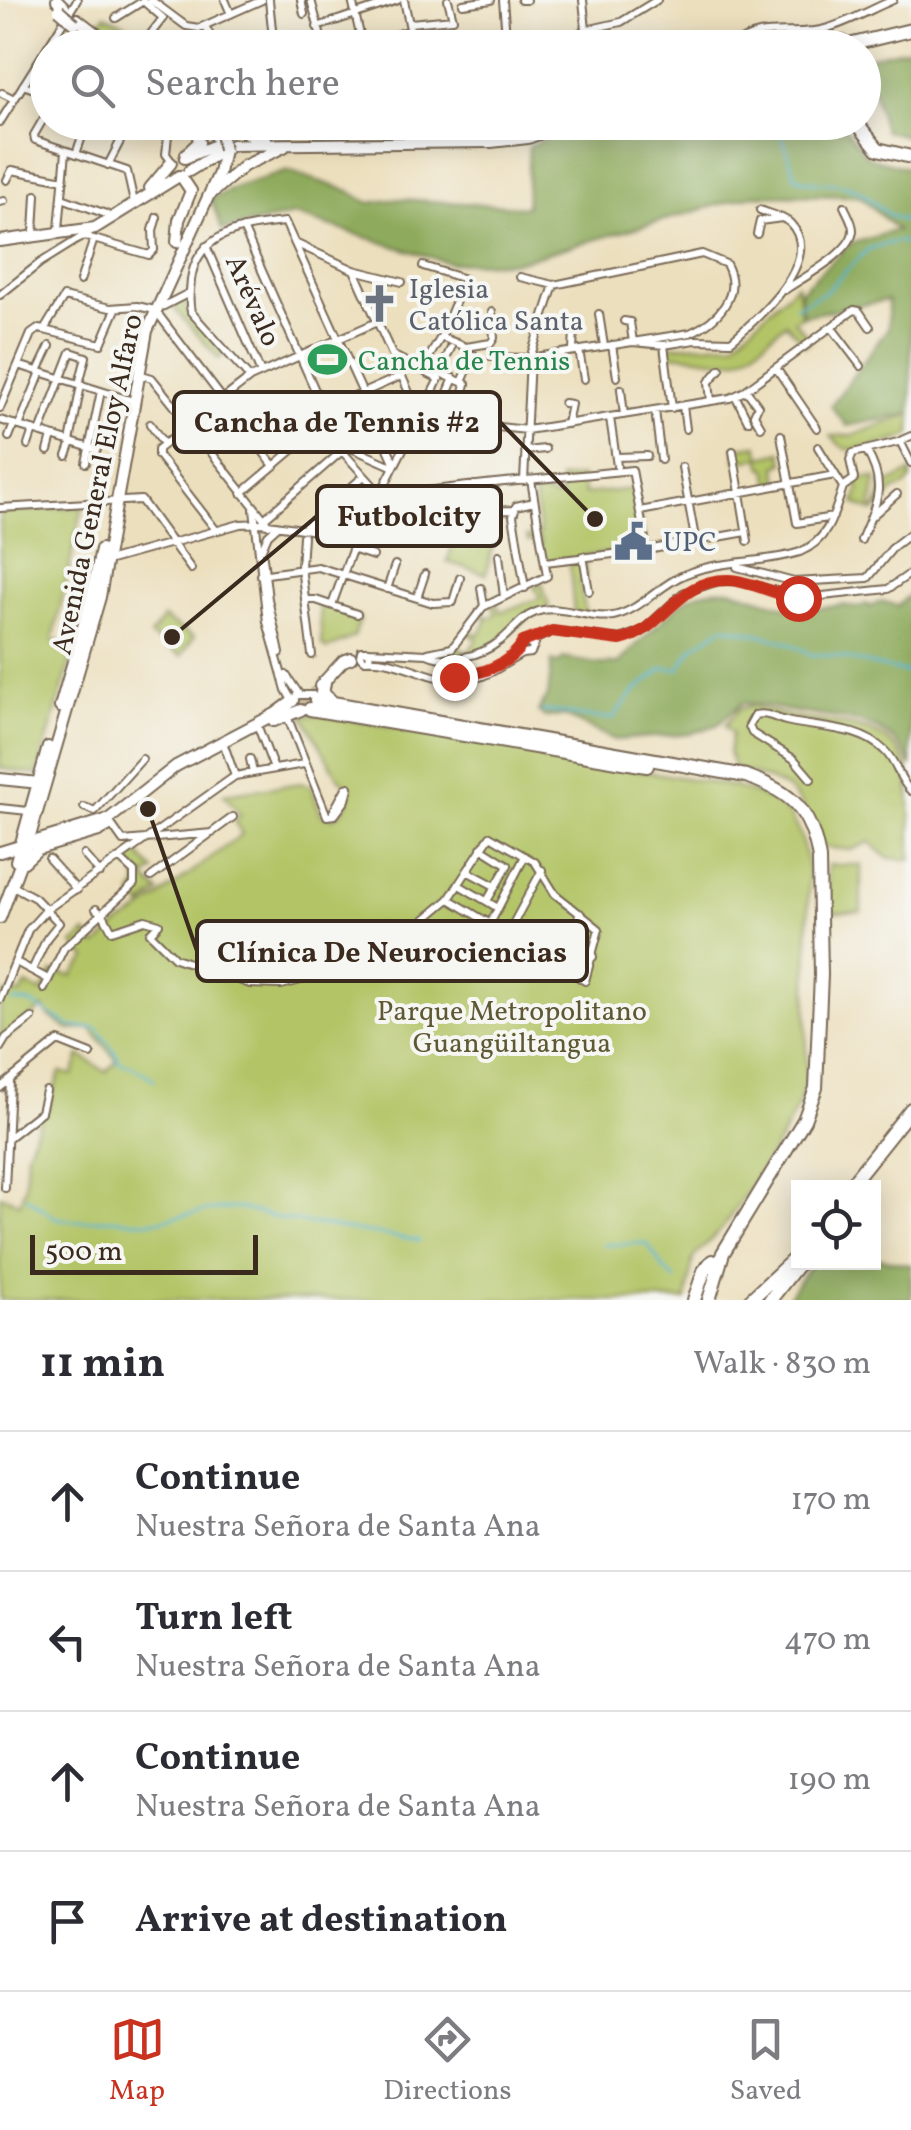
<!DOCTYPE html>
<html lang="en">
<head>
<meta charset="utf-8">
<style>
	body { margin:0; font-family:Vollkorn,serif; background:#f7f7f7; color:#2b2b33 }
	.controls { position:absolute; right:30px; bottom:30px; display:grid; overflow:hidden; border-radius:0px; box-shadow:0 5px 25px #0003 }
	.controls button { width:90px; height:90px; display:grid; place-items:center; padding:0; border:0; border-bottom:2px solid #e1e1e2; background:#fff; color:#2b2b33; font:50px sans-serif }
	.scale { position:absolute; left:30px; bottom:25px; width:228px; box-sizing:border-box; padding-left:10px; border:5px solid #3b2a1e; border-top:0; font-size:28px; line-height:35px; white-space:nowrap; color:#3b2a1e; -webkit-text-stroke:8px #f6f6f2; paint-order:stroke }
	.stop { position:absolute; width:30px; height:30px; margin:-22px; border:8px solid #c8321e; border-radius:50%; background:#fff }
	.stop.end { background:#c8321e; border-color:#fff; box-shadow:0 2px 10px #0008 }
	.list { margin:0; padding:0; list-style:none }
	h2 { display:flex; justify-content:space-between; align-items:center; height:130px; margin:0; padding:0 40px; font-size:42px }
	h2 small { font-size:32px; font-weight:400; color:#7c7c81 }
	.list li { display:grid; grid-template-columns:65px 1fr auto; gap:30px; align-items:center; box-sizing:border-box; height:140px; padding:0 40px; border-top:2px solid #e1e1e2 }
	.list b { display:block; font-size:38px; white-space:nowrap }
	.list p { margin:0; font-size:32px; white-space:nowrap; color:#7c7c81 }
	.list em { font-size:32px; font-style:normal; color:#7c7c81 }
	.icon { flex:none; width:55px; height:55px; fill:none; stroke:currentColor; stroke-width:2; stroke-linecap:round; stroke-linejoin:round }
	.map { position:relative; flex:none; width:911px; height:1300px; overflow:hidden }
	.search { position:absolute; background:#fff; box-shadow:0 5px 25px #0003; left:30px; right:30px; top:30px; height:110px; display:flex; align-items:center; gap:25px; box-sizing:border-box; padding:0 35px; border-radius:55px; color:#7c7c81; font-size:38px }
	.sheet { height:690px; background:#fff }
	nav { display:flex; justify-content:space-around; align-items:center; box-sizing:border-box; height:140px; border-top:2px solid #e1e1e2; background:#fff; font-size:28px; color:#7c7c81 }
	nav a { display:grid; justify-items:center; gap:5px }
	nav .on { color:#c8321e }
	.map>svg:first-child { display:block }
</style>
</head>
<body>
<div class="map">
<svg width="911" height="1300" viewBox="0 0 911 1300">
	<rect width="100%" height="100%" fill="#f6f6f2"/>
	<filter id="ink" filterUnits="userSpaceOnUse"><feTurbulence type="fractalNoise" baseFrequency=".01" numOctaves="2"/><feDisplacementMap in="SourceGraphic" scale="20" xChannelSelector="R" yChannelSelector="G"/><feConvolveMatrix kernelMatrix="1 2 1 2 8 2 1 2 1" color-interpolation-filters="sRGB"/></filter>
	<filter id="wash" filterUnits="userSpaceOnUse"><feTurbulence type="fractalNoise" baseFrequency=".0048" numOctaves="4" result="noise"/><feDisplacementMap in="SourceGraphic" scale="40" xChannelSelector="R" yChannelSelector="G"/><feGaussianBlur stdDeviation="2.25" result="paint"/><feColorMatrix in="noise" values="0 0 0 0 0 0 0 0 0 0 0 0 0 0 0 0 0 1.4 0 .05"/><feComposite in="paint" operator="in"/></filter>
	<g filter="url(#wash)">
		<rect width="100%" height="100%" fill="#ecdfbd"/>
		<path fill="#b3c466" stroke="#777742" stroke-width="2.5" d="M105,15L131,27L124,38L97,26Z
			M797,284L801,316L794,320L811,340L805,345L786,323C772,333 757,351 740,358C725,364 687,354 667,354L666,346L734,343Z
			M185,299L186,309L224,354L219,359L173,307Z
			M911,414V435C898,440 855,454 844,448C840,446 834,439 831,436L853,435Z
			M758,445L761,457L782,452L784,463L777,466L779,485L770,486L767,468H763L760,458L737,461L735,448Z
			M911,472V480L904,487L893,491L874,513L881,495V483L888,484Z
			M581,477L584,494L634,489L647,550L584,556L586,580L579,581L586,613H574L569,559L544,561L540,539L528,541L527,537L540,534L533,489L556,498L561,495L560,479Z
			M856,478H876L871,511L855,503L859,490Z
			M83,506L53,640L75,646L37,775L0,768V513Z
			M457,532L496,533L486,574L447,562Z
			M542,583L549,607C522,616 506,642 479,652C465,658 445,656 430,657L455,645L468,653L477,639L467,633L469,630L479,635L487,620L481,612L489,618L496,614L492,604L496,603L501,612L540,598L534,586Z
			M319,603L360,619L354,637L327,649L322,645Z
			M163,618L194,637L181,656L150,636Z
			M750,706C763,708 774,712 787,716C824,726 893,718 907,768C911,796 911,830 911,860L888,858L870,842L851,850L822,847C796,788 796,788 734,768L729,752L732,733L725,726L739,709Z
			M303,715H324L736,787L769,799L789,814L801,836L809,871L806,1081L798,1106L780,1140L724,1226L693,1258L686,1300H0V1195L20,1203L25,1185L27,1152L42,1114L47,1110L60,1072L73,1075L80,1055L106,1072L117,1061L91,1028L69,1030L49,1016L43,1007L0,1043V1001L5,993L21,994L26,985L42,992L53,972L72,976L87,958L73,944L86,933L97,946L117,926L137,914L242,834L234,821L241,815L224,794L301,783L311,786L321,814L334,818L346,807L352,788L339,779Z
			M137,852L154,871L147,876L141,874L159,892L142,907L132,894L138,885L136,869L126,861Z
			M828,865H861V912H828Z"/>
		<path fill="#8eaa5b" stroke="#646a3c" stroke-width="2.5" d="M911,47V137L884,131L864,58Z
			M582,123H841L867,157L911,169V414L847,426L831,406L888,328V300L802,316L800,291L850,244L897,230L860,196L753,195L515,262L449,263L294,215L222,230L211,199L239,186L288,171L349,191L369,203L398,199L526,207L529,146Z
			M730,589L799,611L843,605L858,608L866,604L870,607C882,599 886,602 898,606L911,593V767C896,718 837,719 796,712C777,709 761,703 742,703L717,725L690,734L615,740L564,716L545,717L538,711L548,696L552,661L559,663L563,658L598,664H619C624,656 681,602 690,597C701,591 717,589 730,589Z
			M874,1257L911,1265V1300H786L812,1263L874,1262Z"/>
		<g fill="none" stroke-linecap="round" stroke-linejoin="round">
			<path stroke="#4fb5ce" stroke-width="2.5" d="M777,122L796,177C817,187 833,180 852,188C877,198 879,216 906,221L911,204
				M795,307L825,292L868,249L898,241L911,244
				M542,711C567,711 588,720 613,718L635,691L664,668L679,669L693,647L723,627C743,630 798,642 810,655C835,651 882,670 911,673
				M12,1001L30,1003L72,1027L97,1028L117,1055L118,1062L132,1066L155,1080
				M26,1197L56,1218L75,1221L110,1219L149,1222L212,1210L239,1208L281,1219L420,1241
				M603,1245L647,1243L663,1268L675,1279"/>
		</g>
	</g>
	<g filter="url(#ink)">
		<g fill="none" stroke-linecap="round" stroke-linejoin="round">
			<path stroke="#c9bb9d" stroke-width="10" stroke-dasharray="10 5" stroke-linecap="butt" d="M289,712L319,687"/>
			<defs>
				<path id="minor" d="M151,0L186,26L199,28L262,0
					M225,0L231,14
					M269,0L274,48
					M301,0L304,14
					M311,0L324,48
					M352,0L363,48
					M404,0L414,48
					M503,0L507,48
					M521,0H526
					M583,0L586,30
					M143,1L163,18L143,44
					M463,4L491,0
					M116,18L143,1
					M410,23L453,19L448,0
					M205,26L217,48
					M317,27L398,0
					M391,36L411,30
					M76,48L77,43
					M545,48L586,30L621,22L657,0
					M730,48C762,23 788,37 821,30C846,24 869,10 893,0
					M23,85L48,94
					M2,93L14,99
					M48,111L34,135L35,140L127,171L133,198
					M0,122L77,0
					M169,126L166,154L172,162
					M76,154L87,122
					M108,165L127,128
					M7,180L12,170L64,180
					M62,198L106,214
					M0,202L4,201
					M243,228L342,451L380,493
					M59,229L66,151
					M34,232L36,195
					M757,234L760,221L782,218
					M83,236L149,255L154,250L153,230L157,217
					M297,244L354,270L402,282
					M206,246L261,373
					M354,270L421,419
					M80,281L94,239
					M785,290C802,278 853,252 853,230C853,222 847,213 844,206
					M0,295L40,263L93,230
					M156,310L189,293
					M599,314L604,346
					M624,321L630,322L633,342L664,345L695,340L731,341C756,320 826,260 790,223C782,216 770,214 760,210
					M569,323L574,329L573,351
					M476,324H493
					M832,328L861,366
					M44,330L101,344L116,309
					M441,337L466,347L491,343L494,338L492,312
					M612,345L617,377
					M664,345L672,408
					M579,350L584,379
					M492,357L530,358L690,333C717,321 743,295 726,264L702,254L554,285L520,277
					M18,365L133,401
					M776,368L817,428
					M422,369L441,337L465,279L423,266
					M38,371L50,346
					M440,373L466,384L457,417
					M138,374L152,378L269,525
					M439,374L451,348
					M250,378L191,312C188,300 190,292 191,280C197,232 245,226 285,222L395,464
					M462,382L474,355
					M621,389L624,415
					M746,390L758,406L754,415L761,427
					M736,397L748,421
					M711,401L709,382L720,369
					M564,403L571,404L567,424
					M683,406L686,429
					M0,408L31,334L38,329L44,330L64,297L110,308L137,306L155,310L274,466
					M324,410L401,376
					M655,410L661,460
					M438,416L454,378
					M610,418L617,466
					M421,419L527,430L730,398L743,392L854,310L859,311L870,327
					M0,420L97,450
					M150,424L164,444
					M19,426L41,372
					M40,432L71,352L86,357L79,384
					M247,432L276,410
					M781,435L797,523L833,517
					M9,437L14,424
					M902,440L911,436
					M70,442L81,385
					M28,445L33,430
					M902,445L911,463
					M340,447H349L394,467
					M818,447L843,487
					M48,451L52,436
					M525,451L545,449
					M733,451L748,541
					M67,456L72,442
					M616,457L647,456
					M86,463L101,391
					M682,467L695,538
					M524,481L530,358L554,285
					M843,487L854,479L850,460L853,453L898,442
					M242,493L328,420
					M378,498C462,484 547,479 632,470L647,550
					M0,508L141,500L191,569
					M254,509L267,622L286,690L293,702
					M467,511L474,485
					M489,511L513,510
					M640,511L835,475
					M871,517L897,494
					M264,519L342,451
					M303,529L364,476
					M216,530L158,455V449L250,378L377,322
					M359,535L365,515
					M303,536L301,567L312,655
					M861,540C876,503 888,487 866,450
					M262,549L268,535L278,526
					M352,549L373,556
					M499,555L504,597
					M583,556L589,591
					M263,557L268,599L280,653
					M107,561L240,524L261,523L337,534L366,514L378,498L439,379L392,355
					M545,562L647,550L746,532
					M737,567L794,582L868,578L894,546L911,533
					M260,575L318,567L433,603L453,602L460,578
					M481,588L484,606
					M525,588L513,516L516,506L534,502
					M387,589L395,565
					M417,598L425,574
					M305,600H316L357,614
					M332,605L356,539
					M530,642L552,631L620,639L644,630L683,593L718,581H737L804,598L888,589L911,573
					M533,647L525,641L520,649L522,654L531,653L537,638
					M370,651L427,654C449,664 481,656 500,641C512,632 520,618 536,612C560,603 587,620 613,616C640,611 660,584 686,574C722,559 763,564 800,552C829,540 834,514 843,487
					M428,653L452,648L483,607L547,576L531,480
					M369,660L370,651H361L360,656L364,660C401,656 435,687 473,679C492,675 506,662 522,654
					M286,675L299,694
					M293,701L297,695H313L316,701
					M287,716L327,816L335,815L346,800L349,787
					M258,727L274,769
					M224,745L235,776
					M250,759L253,773
					M811,779L794,759L752,733L749,726L755,715C767,712 774,718 786,721C819,729 858,725 885,751C897,763 899,780 911,791
					M84,807L95,811L142,759
					M0,808L28,811
					M333,812L346,788
					M111,824L123,841L212,833
					M481,848L508,865L487,901
					M84,855L100,873
					M49,859L77,890
					M467,871L495,886
					M151,877L233,817
					M459,885L498,908
					M13,886L35,898L59,923L47,938L32,970
					M449,899L585,981L599,929L555,894L535,862L490,836
					M96,909L104,916L112,931L145,920L159,924L150,933L175,958L250,984L281,985L367,964L381,956L449,899L490,836
					M490,924L525,856
					M543,926L593,957
					M507,935L542,870
					M16,962L48,979
					M557,964L580,913
					M44,989L64,948L134,884V872L119,858
					M0,999L28,930L46,910L235,776L304,764
					M0,1048L6,1038L32,1018
					M0,1088L58,1041L91,1054
					M8,1138L41,1112L46,1091
					M5,1188L10,1082"/>
				<path id="major" d="M57,0L64,7
					M77,19L115,48
					M208,122L216,138
					M227,122L248,134L266,138
					M478,135L531,130
					M186,154L199,142L195,122
					M185,158L213,146
					M189,171L231,145L491,142L528,138L571,122
					M150,188L171,163
					M211,194L244,166L284,147
					M0,241L95,228L179,176
					M177,242L179,220L191,191L181,176
					M320,686L343,661L351,658
					M60,707L91,599L101,549
					M274,721L301,710
					M0,779L39,783
					M0,852L109,819L176,766L275,714L293,701
					M16,861L48,747
					M24,862L38,849L99,831L108,826
					M0,918L28,843L100,597L147,331L219,173L224,150"/>
				<path id="highway" d="M821,48L843,42
					M836,48L911,30
					M856,122L878,149L911,157
					M324,683L322,693L334,704
					M316,700L746,776C792,792 811,810 819,859L821,975L816,1088L804,1120L723,1253L709,1300
					M310,709L647,766
					M848,1188L911,1109
					M694,1300L704,1271L712,1261
					M750,1300L796,1257
					M770,1300L799,1263"/>
			</defs>
			<use href="#minor" stroke="#796956" stroke-width="10"/>
			<use href="#major" stroke="#796956" stroke-width="14"/>
			<use href="#highway" stroke="#796956" stroke-width="16"/>
			<use href="#minor" stroke="#fff" stroke-width="6"/>
			<use href="#major" stroke="#fff" stroke-width="10"/>
			<use href="#highway" stroke="#fff" stroke-width="12"/>
			<defs>
				<path id="major-bridge" d="M59,10L75,24
					M221,133L224,150"/>
			</defs>
			<use href="#major-bridge" stroke="#796956" stroke-width="14" stroke-linecap="butt"/>
			<use href="#major-bridge" stroke="#fff" stroke-width="10"/>
		</g>
	</g>
	<g fill="none" stroke-linecap="round" stroke-linejoin="round" filter="url(#ink)">
		<path stroke="#c8321e" stroke-width="12" d="M454,677C479,675 511,665 523,642L552,631L620,640C664,631 677,578 729,580C752,581 774,595 798,598"/>
	</g>
	<defs>
		<symbol id="church-bare" viewBox="-9 -9 18 18"><path d="M-1.2-6h2.4v3.5h3.3v2.4h-3.3V6h-2.4V-.1h-3.3v-2.4h3.3Z" fill="#6b7280" stroke="#f6f6f2" stroke-width="2.5" paint-order="stroke"/></symbol>
		<symbol id="stadium-bare" viewBox="-9 -9 18 18"><path d="M0-5a6.5 5 0 1 0 0 10a6.5 5 0 1 0 0-10ZM-3.5-1.8h7v3.6h-7Z" fill="#2e9e5b" stroke="#f6f6f2" stroke-width="2.5" paint-order="stroke"/></symbol>
		<symbol id="civic-bare" viewBox="-9 -9 18 18"><path d="M-.6-6.5H3V-4.5H.6V-3L4-1V1h2V6H-6V1h2V-1L-.6-3ZM-1.2 2.5V6h2.4V2.5Z" fill="#5c6f8a" stroke="#f6f6f2" stroke-width="2.5" paint-order="stroke"/></symbol>
	</defs>
	<g fill-rule="evenodd">
		<use href="#church-bare" x="352" y="276" width="55" height="55"/>
		<use href="#stadium-bare" x="300" y="332" width="55" height="55"/>
		<use href="#civic-bare" x="606" y="514" width="55" height="55"/>
	</g>
	<g text-anchor="middle" stroke-width="8" stroke-linejoin="round" paint-order="stroke">
		<g font-size="28" fill="#5b616d" stroke="#f6f6f2" text-anchor="start">
			<text x="409" y="298">Iglesia<tspan x="409" dy="32">Católica Santa</tspan></text>
		</g>
		<g font-size="28" fill="#3b2a1e" stroke="#f6f6f2">
			<text transform="translate(254 300) rotate(66)" y="10">Arévalo</text>
			<text transform="translate(96 484) rotate(-78)" y="10">Avenida General Eloy Alfaro</text>
		</g>
		<g font-size="28" fill="#27864d" stroke="#f6f6f2" text-anchor="start">
			<text x="358" y="370">Cancha de Tennis</text>
		</g>
		<g font-size="28" fill="#4e5e75" stroke="#f6f6f2" text-anchor="start">
			<text x="663" y="551">UPC</text>
		</g>
		<g font-size="28" fill="#5f5834" stroke="#f6f6f2">
			<text x="512" y="1020">Parque Metropolitano<tspan x="512" dy="32">Guangüiltangua</tspan></text>
		</g>
	</g>
	<path fill="none" stroke="#3b2a1e" stroke-width="4" d="M595 519L500 422M172 637L317 516M148 809L197 951"/>
	<g fill="#3b2a1e" stroke="#f6f6f2" stroke-width="4">
		<circle cx="595" cy="519" r="10"/>
		<circle cx="172" cy="637" r="10"/>
		<circle cx="148" cy="809" r="10"/>
	</g>
	<g fill="#f6f6f2" stroke="#3b2a1e" stroke-width="4">
		<rect x="174" y="392" width="326" height="60" rx="10"/>
		<rect x="317" y="486" width="184" height="60" rx="10"/>
		<rect x="197" y="921" width="390" height="60" rx="10"/>
	</g>
	<g font-size="30" text-anchor="middle" font-weight="bold" fill="#3b2a1e">
		<text x="337" y="432">Cancha de Tennis #2</text>
		<text x="409" y="526">Futbolcity</text>
		<text x="392" y="962">Clínica De Neurociencias</text>
	</g>
</svg>
<div class="controls">
<button><svg class="icon" aria-label="locate" viewBox="0 0 24 24"><circle cx="12" cy="12" r="6"/><path d="M12 2v4M12 18v4M2 12h4M18 12h4"/></svg></button>
</div>
<div class="scale">500 m</div>
<div class="stop" style="left:798px;top:598px"></div>
<div class="stop end" style="left:454px;top:677px"></div>
<div class="search"><svg class="icon" aria-label="search" viewBox="0 0 24 24"><circle cx="10" cy="10" r="6"/><path d="M15 15l6 6"/></svg>Search here</div>
</div>
<section class="sheet">
<h2>11 min<small>Walk · 830 m</small></h2>
<ul class="list">
<li><svg class="icon" aria-label="ahead" viewBox="0 0 24 24"><path d="M12 20V5M6 11l6-6 6 6"/></svg><div><b>Continue</b><p>Nuestra Señora de Santa Ana</p></div><em>170 m</em></li>
<li><svg class="icon" aria-label="left" viewBox="0 0 24 24"><path d="M17 20v-9H6M10 6l-5 5 5 5"/></svg><div><b>Turn left</b><p>Nuestra Señora de Santa Ana</p></div><em>470 m</em></li>
<li><svg class="icon" aria-label="ahead" viewBox="0 0 24 24"><path d="M12 20V5M6 11l6-6 6 6"/></svg><div><b>Continue</b><p>Nuestra Señora de Santa Ana</p></div><em>190 m</em></li>
<li><svg class="icon" aria-label="arrive" viewBox="0 0 24 24"><path d="M6 21V4h12l-3 4 3 4H6"/></svg><div><b>Arrive at destination</b></div></li>
</ul>
</section>
<nav>
<a class="on"><svg class="icon" aria-label="map" viewBox="0 0 24 24"><path d="M3 6l6-2 6 2 6-2v14l-6 2-6-2-6 2zM9 4v14M15 6v14"/></svg>Map</a>
<a><svg class="icon" aria-label="directions" viewBox="0 0 24 24"><path d="M12 3l9 9-9 9-9-9zM9 14v-3h6M13 9l2 2-2 2"/></svg>Directions</a>
<a><svg class="icon" aria-label="saved" viewBox="0 0 24 24"><path d="M7 4h10v16l-5-4-5 4z"/></svg>Saved</a>
</nav>
</body>
</html>
